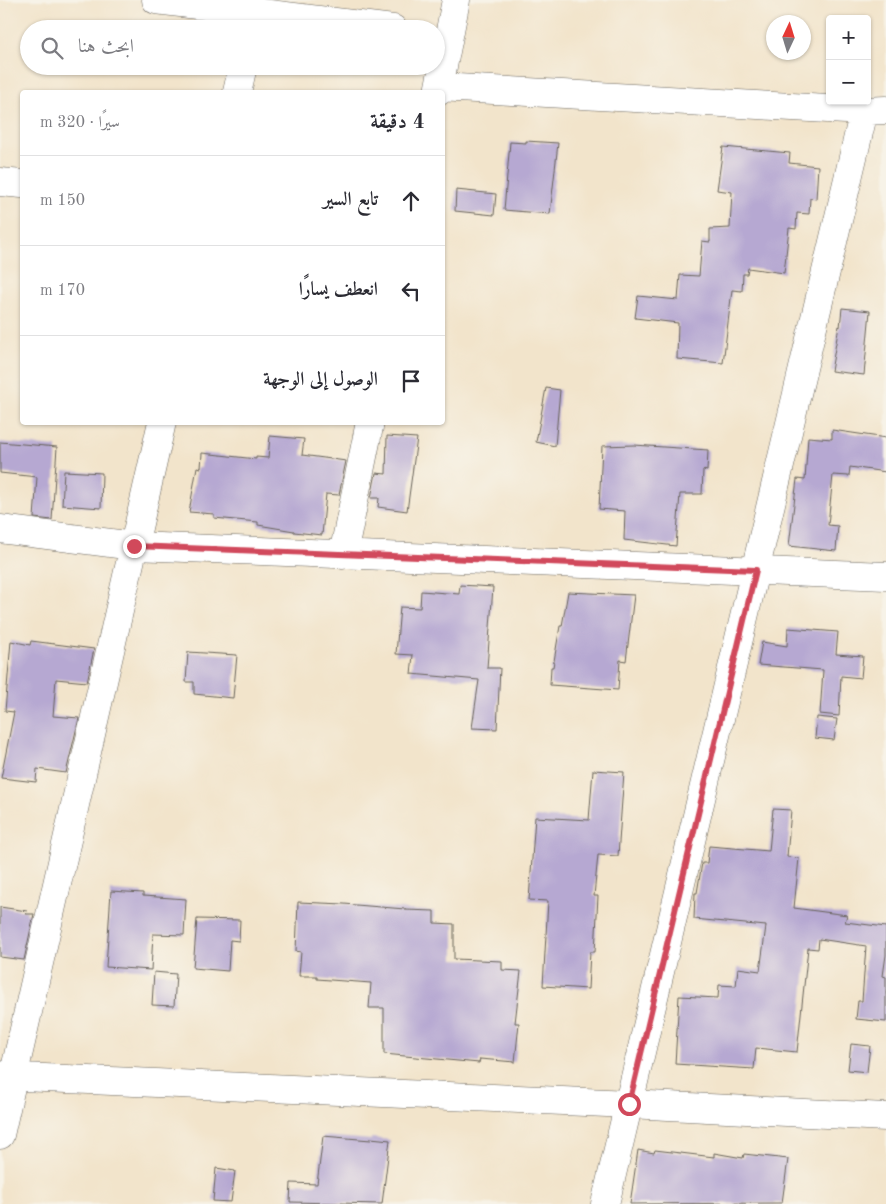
<!DOCTYPE html>
<html lang="ar">
<head>
<meta charset="utf-8">
<style>
	body { margin:0; font-family:"Old Standard TT",Amiri,serif; background:#f2f2f3; color:#2b2b33; direction:rtl }
	.controls { position:absolute; right:15px; top:15px; display:grid; overflow:hidden; border-radius:5px; box-shadow:0 1px 4px #0004 }
	.controls button { width:45px; height:45px; display:grid; place-items:center; padding:0; border:0; border-bottom:1px solid #e1e1e2; background:#fff; color:#2b2b33; font:25px sans-serif }
	.compass { position:absolute; left:766px; top:15px; width:45px; height:45px; border-radius:50%; background:#fff; box-shadow:0 1px 4px #0004; rotate:4deg }
	.stop { position:absolute; width:15px; height:15px; margin:-11px; border:4px solid #d1495b; border-radius:50%; background:#fff }
	.stop.end { background:#d1495b; border-color:#fff; box-shadow:0 1px 5px #0008 }
	.list { margin:0; padding:0; list-style:none }
	h2 { display:flex; justify-content:space-between; align-items:center; height:65px; margin:0; padding:0 20px; font-size:21px }
	h2 small { font-size:16px; font-weight:400; color:#7c7c81 }
	.list li { display:grid; grid-template-columns:32px 1fr auto; gap:15px; align-items:center; box-sizing:border-box; height:90px; padding:0 20px; border-top:1px solid #e1e1e2 }
	.list b { display:block; font-size:19px; white-space:nowrap }
	.list em { font-size:16px; font-style:normal; color:#7c7c81 }
	.icon { flex:none; width:28px; height:28px; fill:none; stroke:currentColor; stroke-width:2; stroke-linecap:round; stroke-linejoin:round }
	.map { position:relative; flex:none; width:886px; height:1204px; overflow:hidden; direction:ltr }
	.search { position:absolute; background:#fff; box-shadow:0 1px 4px #0004; left:20px; top:20px; width:425px; height:55px; display:flex; align-items:center; gap:12px; box-sizing:border-box; padding:0 18px; border-radius:28px; color:#7c7c81; font-size:19px }
	.panel { position:absolute; background:#fff; box-shadow:0 1px 4px #0004; left:20px; top:90px; width:425px; height:335px; border-radius:5px; direction:rtl }
	.map>svg:first-child { display:block }
</style>
</head>
<body>
<div class="map">
<svg width="886" height="1204" viewBox="0 0 886 1204">
	<rect width="100%" height="100%" fill="#f7f3e8"/>
	<filter id="ink" filterUnits="userSpaceOnUse"><feTurbulence type="fractalNoise" baseFrequency=".02" numOctaves="2"/><feDisplacementMap in="SourceGraphic" scale="10" xChannelSelector="R" yChannelSelector="G"/><feConvolveMatrix kernelMatrix="1 2 1 2 8 2 1 2 1" color-interpolation-filters="sRGB"/></filter>
	<filter id="wash" filterUnits="userSpaceOnUse"><feTurbulence type="fractalNoise" baseFrequency=".0096" numOctaves="4" result="noise"/><feDisplacementMap in="SourceGraphic" scale="20" xChannelSelector="R" yChannelSelector="G"/><feGaussianBlur stdDeviation="1.12" result="paint"/><feColorMatrix in="noise" values="0 0 0 0 0 0 0 0 0 0 0 0 0 0 0 0 0 1.4 0 .05"/><feComposite in="paint" operator="in"/></filter>
	<g filter="url(#wash)">
		<rect width="100%" height="100%" fill="#f2e4cb"/>
		<g id="blocks">
			<path fill="#b6a8d2" d="M526,141L558,143L550,214L504,210L510,142L526,143Z
				M723,147L790,153L789,163L818,166L816,199L810,198L809,214L797,213L796,229L789,228L784,273L748,268L747,274H743L742,291L732,290L723,363L677,359L678,323L635,318L638,296L678,300L680,275L699,276L702,241L710,242V229L730,228L732,192L717,190Z
				M456,190L496,194L494,215L455,211Z
				M842,308L870,311L864,375L831,371L839,326L840,327Z
				M546,388L560,390L555,446L536,442Z
				M832,430L886,438V472L850,467L849,476L833,475L828,525L838,526L836,551L789,546L797,479L805,480L808,437L832,439Z
				M270,436L304,439L302,455L346,461L339,495L326,494L322,535L294,532V531L258,525V522L214,518V514L189,512L197,467L201,468L202,453L256,459V457L268,458Z
				M387,436L417,438L407,511L378,507L379,498H371L376,473L386,474Z
				M0,442L57,447L52,520L34,518L37,477L0,473Z
				M634,445L708,450L707,471L703,470L702,494H680L676,546L624,540L625,511L599,509L602,446Z
				M64,471L102,473L101,508L62,505Z
				M460,585L493,587L487,668H500L497,729L472,728L479,680L411,674L413,655L396,654L400,607L420,608L421,591L459,594Z
				M568,592L634,595L626,661L620,660L618,690L550,685L551,667H553L560,626H562Z
				M788,628L838,632L836,654L863,656L861,678L841,676L839,716L820,714L823,670L758,665L762,642L787,646Z
				M11,641L30,645L31,641L94,649L87,682L56,679L53,716L79,718L66,773L37,769L36,782L1,778L14,712L5,711Z
				M188,652L237,655L233,698L194,694V682H186Z
				M817,717L837,719L834,740L815,738Z
				M593,770L624,772L618,856L598,855L594,896H598L595,952H590L588,989L543,986L548,901L529,900L535,817L589,820Z
				M773,809L791,810L787,857L799,858L794,908L847,915L845,922L886,927V955L883,976L886,977V1022L856,1019L858,1001H862L866,946L819,939L818,949L808,948L797,1052L756,1048L754,1069L675,1064L679,996L718,998L719,985L736,986L738,968L760,971L766,926L694,919L695,893H697L702,863H707L709,846L769,851Z
				M111,891L143,893V896L186,899L184,935L153,934L151,970L106,967Z
				M298,902L344,904L405,909V910L434,911V923L454,924V959L502,961V970L521,971L515,1023H519L515,1062L480,1059L479,1063L384,1054V1008H369L371,983L317,979V976H299L301,952L296,951Z
				M0,907L27,911L26,914H34L24,960L0,957Z
				M197,919L240,920L239,941L230,940L228,971L193,968Z
				M154,972L176,974L174,1006L152,1005Z
				M851,1044L870,1046L867,1072L848,1070Z
				M323,1136L371,1140V1138L390,1140L382,1204L290,1202L291,1183L317,1184Z
				M638,1150L654,1153L655,1150L714,1157V1153L743,1158L744,1154L788,1159L782,1203L630,1204Z
				M216,1168L235,1171L231,1202L213,1201Z"/>
		</g>
	</g>
	<g filter="url(#ink)">
		<use href="#blocks" fill-opacity="0" stroke="#676259" stroke-width="1"/>
		<g fill="none" stroke-linecap="round" stroke-linejoin="round">
			<defs>
				<path id="street" d="M156,0L393,29
					M439,87L864,111L886,110
					M237,92L243,66
					M438,92L456,0
					M0,182L22,184
					M0,529L134,546L886,576
					M343,555L370,422
					M0,1076L629,1104L886,1117
					M0,1135L162,422
					M605,1204L864,111"/>
			</defs>
			<use href="#street" stroke="#676259" stroke-width="29"/>
			<use href="#street" stroke="#fff" stroke-width="28"/>
		</g>
	</g>
	<g fill="none" stroke-linecap="round" stroke-linejoin="round" filter="url(#ink)">
		<path stroke="#d1495b" stroke-width="6" d="M134,546L756,570L629,1104"/>
	</g>
</svg>
<div class="controls">
<button>+</button>
<button>−</button>
</div>
<svg class="compass" viewBox="-18 -18 36 36"><path d="M0-13l5 13h-10z" fill="#e53935"/><path d="M0 13l5-13h-10z" fill="#7c7c81"/></svg>
<div class="stop" style="left:629px;top:1104px"></div>
<div class="stop end" style="left:134px;top:546px"></div>
<div class="search"><svg class="icon" aria-label="search" viewBox="0 0 24 24"><circle cx="10" cy="10" r="6"/><path d="M15 15l6 6"/></svg>ابحث هنا</div>
<section class="panel">
<h2>4 دقيقة<small>سيرًا · 320 m</small></h2>
<ul class="list">
<li><svg class="icon" aria-label="ahead" viewBox="0 0 24 24"><path d="M12 20V5M6 11l6-6 6 6"/></svg><div><b>تابع السير</b></div><em>150 m</em></li>
<li><svg class="icon" aria-label="left" viewBox="0 0 24 24"><path d="M17 20v-9H6M10 6l-5 5 5 5"/></svg><div><b>انعطف يسارًا</b></div><em>170 m</em></li>
<li><svg class="icon" aria-label="arrive" viewBox="0 0 24 24"><path d="M6 21V4h12l-3 4 3 4H6"/></svg><div><b>الوصول إلى الوجهة</b></div></li>
</ul>
</section>
</div>
</body>
</html>
